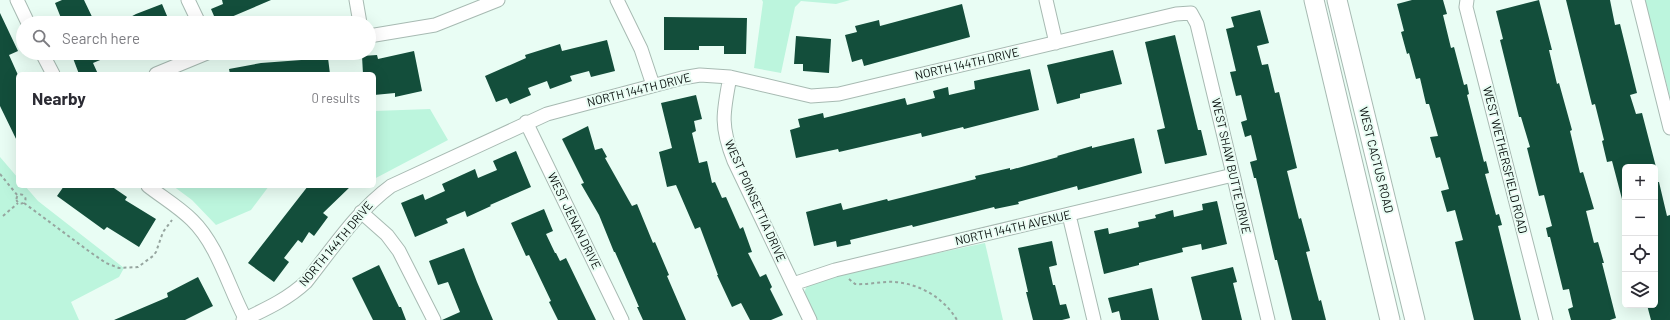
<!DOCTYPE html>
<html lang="en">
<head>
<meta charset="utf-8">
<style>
	body { margin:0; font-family:Barlow,sans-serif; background:#f2f2f3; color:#2b2b33 }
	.controls { position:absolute; right:12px; bottom:12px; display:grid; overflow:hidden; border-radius:6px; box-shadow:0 4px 16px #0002 }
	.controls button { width:36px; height:36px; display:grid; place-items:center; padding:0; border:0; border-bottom:1px solid #e1e1e2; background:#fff; color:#2b2b33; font:20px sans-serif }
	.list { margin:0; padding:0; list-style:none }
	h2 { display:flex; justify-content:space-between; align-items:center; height:52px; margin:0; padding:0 16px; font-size:17px }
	h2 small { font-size:13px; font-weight:400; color:#7c7c81 }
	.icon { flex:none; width:22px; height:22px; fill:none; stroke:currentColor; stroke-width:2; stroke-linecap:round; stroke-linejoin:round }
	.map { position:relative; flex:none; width:1670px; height:320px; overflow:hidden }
	.search { position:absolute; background:#fff; box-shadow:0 4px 16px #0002; left:16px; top:16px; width:360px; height:44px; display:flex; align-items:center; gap:10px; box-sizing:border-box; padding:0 14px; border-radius:22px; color:#7c7c81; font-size:15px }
	.panel { position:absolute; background:#fff; box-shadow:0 4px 16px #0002; left:16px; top:72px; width:360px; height:116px; border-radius:6px }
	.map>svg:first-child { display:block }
</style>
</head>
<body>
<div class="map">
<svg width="1670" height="320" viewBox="0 0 1670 320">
	<rect width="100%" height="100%" fill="#e9fdf4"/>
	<path fill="#bcf5dd" d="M762,0H850L836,4L801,1L795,7L781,73L754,68L763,2Z
		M1645,0H1670V97Z
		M430,109L448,140L374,179V111Z
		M0,157L18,178V186H25L38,201L124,268L119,277L71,302L79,320H0Z
		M173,186H269L251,210L216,225L192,200Z
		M985,243L1003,320H817L804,293L808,283L849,272Z"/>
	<path fill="#134e3b" d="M62,0H84L95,23H63L55,3Z
		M222,0H271L217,23L211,9L223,4Z
		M1412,0H1443L1447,14L1443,15L1451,48L1454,47L1464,85L1467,84L1469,94L1467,95L1484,162L1486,161L1489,173L1485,174L1496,215L1499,214L1502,225L1498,226L1521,320H1474L1455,242L1463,240L1455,210L1447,212L1441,191L1449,189L1440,157L1436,158L1430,137L1438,136L1429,104H1426L1420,78L1416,79L1409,53L1407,54L1401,32L1404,31L1397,4Z
		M1539,0L1552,50H1549L1557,84L1559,83L1572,130L1570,131L1580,173L1583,172L1594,209L1586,211L1594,243L1598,242L1604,263H1602L1616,318L1610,320H1571L1568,309L1573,307L1569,289L1563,290L1550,237H1548L1546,228L1552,226L1544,195L1539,196L1527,148L1530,147L1521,117H1519L1500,40L1503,39L1496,11Z
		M1566,0H1610L1615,25L1620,24L1637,93L1630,95L1636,114L1642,113L1656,167H1625V198L1622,199L1612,161L1607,162L1602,141L1604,140L1595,104L1592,105Z
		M162,4L170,23H119L136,14Z
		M962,4L970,37L864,66L862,59L852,62L845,35L857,32L855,26L879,20L880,26Z
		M1260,10L1269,43L1257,46L1262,65L1268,64L1275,93L1279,92L1297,168L1287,171L1299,219L1301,218L1310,251L1306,252L1319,301L1321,300L1326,320H1292L1277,260H1275L1256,178H1254L1250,162L1257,160L1251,135L1245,137L1241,122L1247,120L1241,95L1236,96L1230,72L1236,71L1226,29L1234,27L1231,17Z
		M0,13L18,51L9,55L18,75V143L0,106Z
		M664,17L747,18L746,54H724V46H699V50H664Z
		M1175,35L1198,130H1201L1207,155L1165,164L1157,130L1165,128L1145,42Z
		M796,36L831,39L829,73L803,71V64H794Z
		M607,40L615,71L591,77L589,71L570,76L572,81L550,89L547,81L528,88L531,95L510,104L507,98L496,102L485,76L526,58L525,55L560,44L562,51Z
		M1113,50L1122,84L1080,94V98L1057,104L1047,65Z
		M414,51L422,91L395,97V93L374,95V74H363L362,56L377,55L378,59Z
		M71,53H117L93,63L98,74H79Z
		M328,58L330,74H230L229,69L261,63Z
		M1030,69L1039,110L964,129L963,127L922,137L921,133L839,152L838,149L796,158L790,130L800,127L798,119L823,113L824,118L905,98L907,105L935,98L933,91L948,87L949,95L975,89L974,81Z
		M696,95L702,119L694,121L696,131L692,133L699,163L707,161L712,183L715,182L722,198L726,197L740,229L743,227L752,252L748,253L760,277L766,274L772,287L770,289L783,315L771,320H750L741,303L732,307L717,275H718L700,227L695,229L676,185L667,187L659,152L672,148L661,103Z
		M588,126L595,150L602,148L607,157L605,158L632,206L637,204L653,243L655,242L669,275L667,276L686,320H643L637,307H639L615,252H614L599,215L581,184L584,183L562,139Z
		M1134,138L1142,173L1078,190L1077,186L1018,202L1019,204L995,209L994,207L913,227L912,225L850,240L851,244L837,247L836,241L814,246L806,212L841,203L843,210L887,199L888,201L976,179L975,176L1010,168V170L1058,157L1057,156L1092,146V148Z
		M516,151L531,187L490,205L491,206L467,217L465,211L446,219L448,223L415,237L401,203L423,194L425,200L445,191L442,184L475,169L478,178L497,170L493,161Z
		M1655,182H1659L1667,216L1670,215V320H1651L1647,305H1655Z
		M64,186H111L127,197L125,200L156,219L139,247L107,227L104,230L57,196Z
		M308,186H351L323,213L328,217L314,236L309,232L302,243L298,240L284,258L289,262L274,282L248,263Z
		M1217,201L1227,244L1202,250L1201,244L1182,248L1183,252L1139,263V265L1104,274L1094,231L1108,228L1109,234L1139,227L1138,222L1156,218L1155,215L1173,210L1174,217L1203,210L1202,204Z
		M544,209L553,231L546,234L555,253H556L560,261L566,258L596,320H558L549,302L551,301L529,255L526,256L511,223Z
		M1052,241L1057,265L1049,267L1053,285H1055L1060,305L1066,304L1070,318L1062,320H1033L1026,292H1028L1018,248Z
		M464,248L477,282L493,320H442L460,312L448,282L438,285L429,261Z
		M379,265L399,307H401L406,320H373L352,278Z
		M1233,267L1237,282L1233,283L1242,320H1202L1191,277Z
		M198,277L213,306L185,320H114L168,297L167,293Z
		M1152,288L1159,320H1121L1119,311L1112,313L1108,298Z"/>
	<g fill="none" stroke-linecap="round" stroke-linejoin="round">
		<defs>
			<path id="street" d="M17,0L28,23
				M188,0L199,23
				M356,0L360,23
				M617,0L641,49L653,85
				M1046,0L1056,43
				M1467,0L1466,7L1546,320
				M1638,0L1670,128
				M369,36L435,25L498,0
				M42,53L53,74
				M156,74L207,53
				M730,77C723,113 720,126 734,161L810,320
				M526,122L622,320
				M148,186C162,197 179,207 192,220C218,245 229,289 246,320
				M361,212L387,235L399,251L434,320
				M1069,215L1094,320
				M793,284L835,270L1233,175
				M243,320C266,309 288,299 306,282C333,248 357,211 391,186L547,114L682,78L700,75L730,77L811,96L839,94L1176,14L1191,13L1197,24L1268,320"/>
			<path id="secondary" d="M1314,0L1390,320
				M1337,0L1415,320"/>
		</defs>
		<use href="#street" stroke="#a7bab2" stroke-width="15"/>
		<use href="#secondary" stroke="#a7bab2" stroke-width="21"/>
		<path stroke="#96a59f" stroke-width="2" stroke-dasharray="3 3" stroke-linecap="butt" d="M0,174L18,196
			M16.5 199a4.5 4.5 0 1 1 9 0a4.5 4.5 0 1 1-9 0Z
			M24,203L90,252L106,263L119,268L138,267L153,256L156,252L163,232L172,220
			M3,216L18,203
			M849,279L855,284C868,285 882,281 895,282C920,284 944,298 957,320"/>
		<use href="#street" stroke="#fff" stroke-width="13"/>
		<use href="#secondary" stroke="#fff" stroke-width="19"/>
	</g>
	<g text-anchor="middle" stroke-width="4" stroke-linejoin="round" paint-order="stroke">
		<g font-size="12" fill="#070d0b" stroke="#e9fdf4">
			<text transform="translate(967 64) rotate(-13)" y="4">NORTH 144TH DRIVE</text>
			<text transform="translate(639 90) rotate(-14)" y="4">NORTH 144TH DRIVE</text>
			<text transform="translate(1376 160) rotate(76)" y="4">WEST CACTUS ROAD</text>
			<text transform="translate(1505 160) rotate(76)" y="4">WEST WETHERSFIELD ROAD</text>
			<text transform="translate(1231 166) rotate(77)" y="4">WEST SHAW BUTTE DRIVE</text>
			<text transform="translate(755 201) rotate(66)" y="4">WEST POINSETTIA DRIVE</text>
			<text transform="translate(574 221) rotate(64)" y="4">WEST JENAN DRIVE</text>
			<text transform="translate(1013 228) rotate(-13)" y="4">NORTH 144TH AVENUE</text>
			<text transform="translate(336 244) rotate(-50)" y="4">NORTH 144TH DRIVE</text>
		</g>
	</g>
</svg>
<div class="controls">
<button>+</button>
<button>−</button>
<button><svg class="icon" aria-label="locate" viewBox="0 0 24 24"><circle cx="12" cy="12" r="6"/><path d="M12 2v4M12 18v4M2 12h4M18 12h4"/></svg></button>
<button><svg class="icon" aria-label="layers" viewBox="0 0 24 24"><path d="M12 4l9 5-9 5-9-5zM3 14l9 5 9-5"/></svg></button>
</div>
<div class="search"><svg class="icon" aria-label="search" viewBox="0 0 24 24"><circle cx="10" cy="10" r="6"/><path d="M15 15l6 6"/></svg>Search here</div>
<section class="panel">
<h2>Nearby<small>0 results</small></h2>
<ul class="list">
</ul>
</section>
</div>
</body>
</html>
